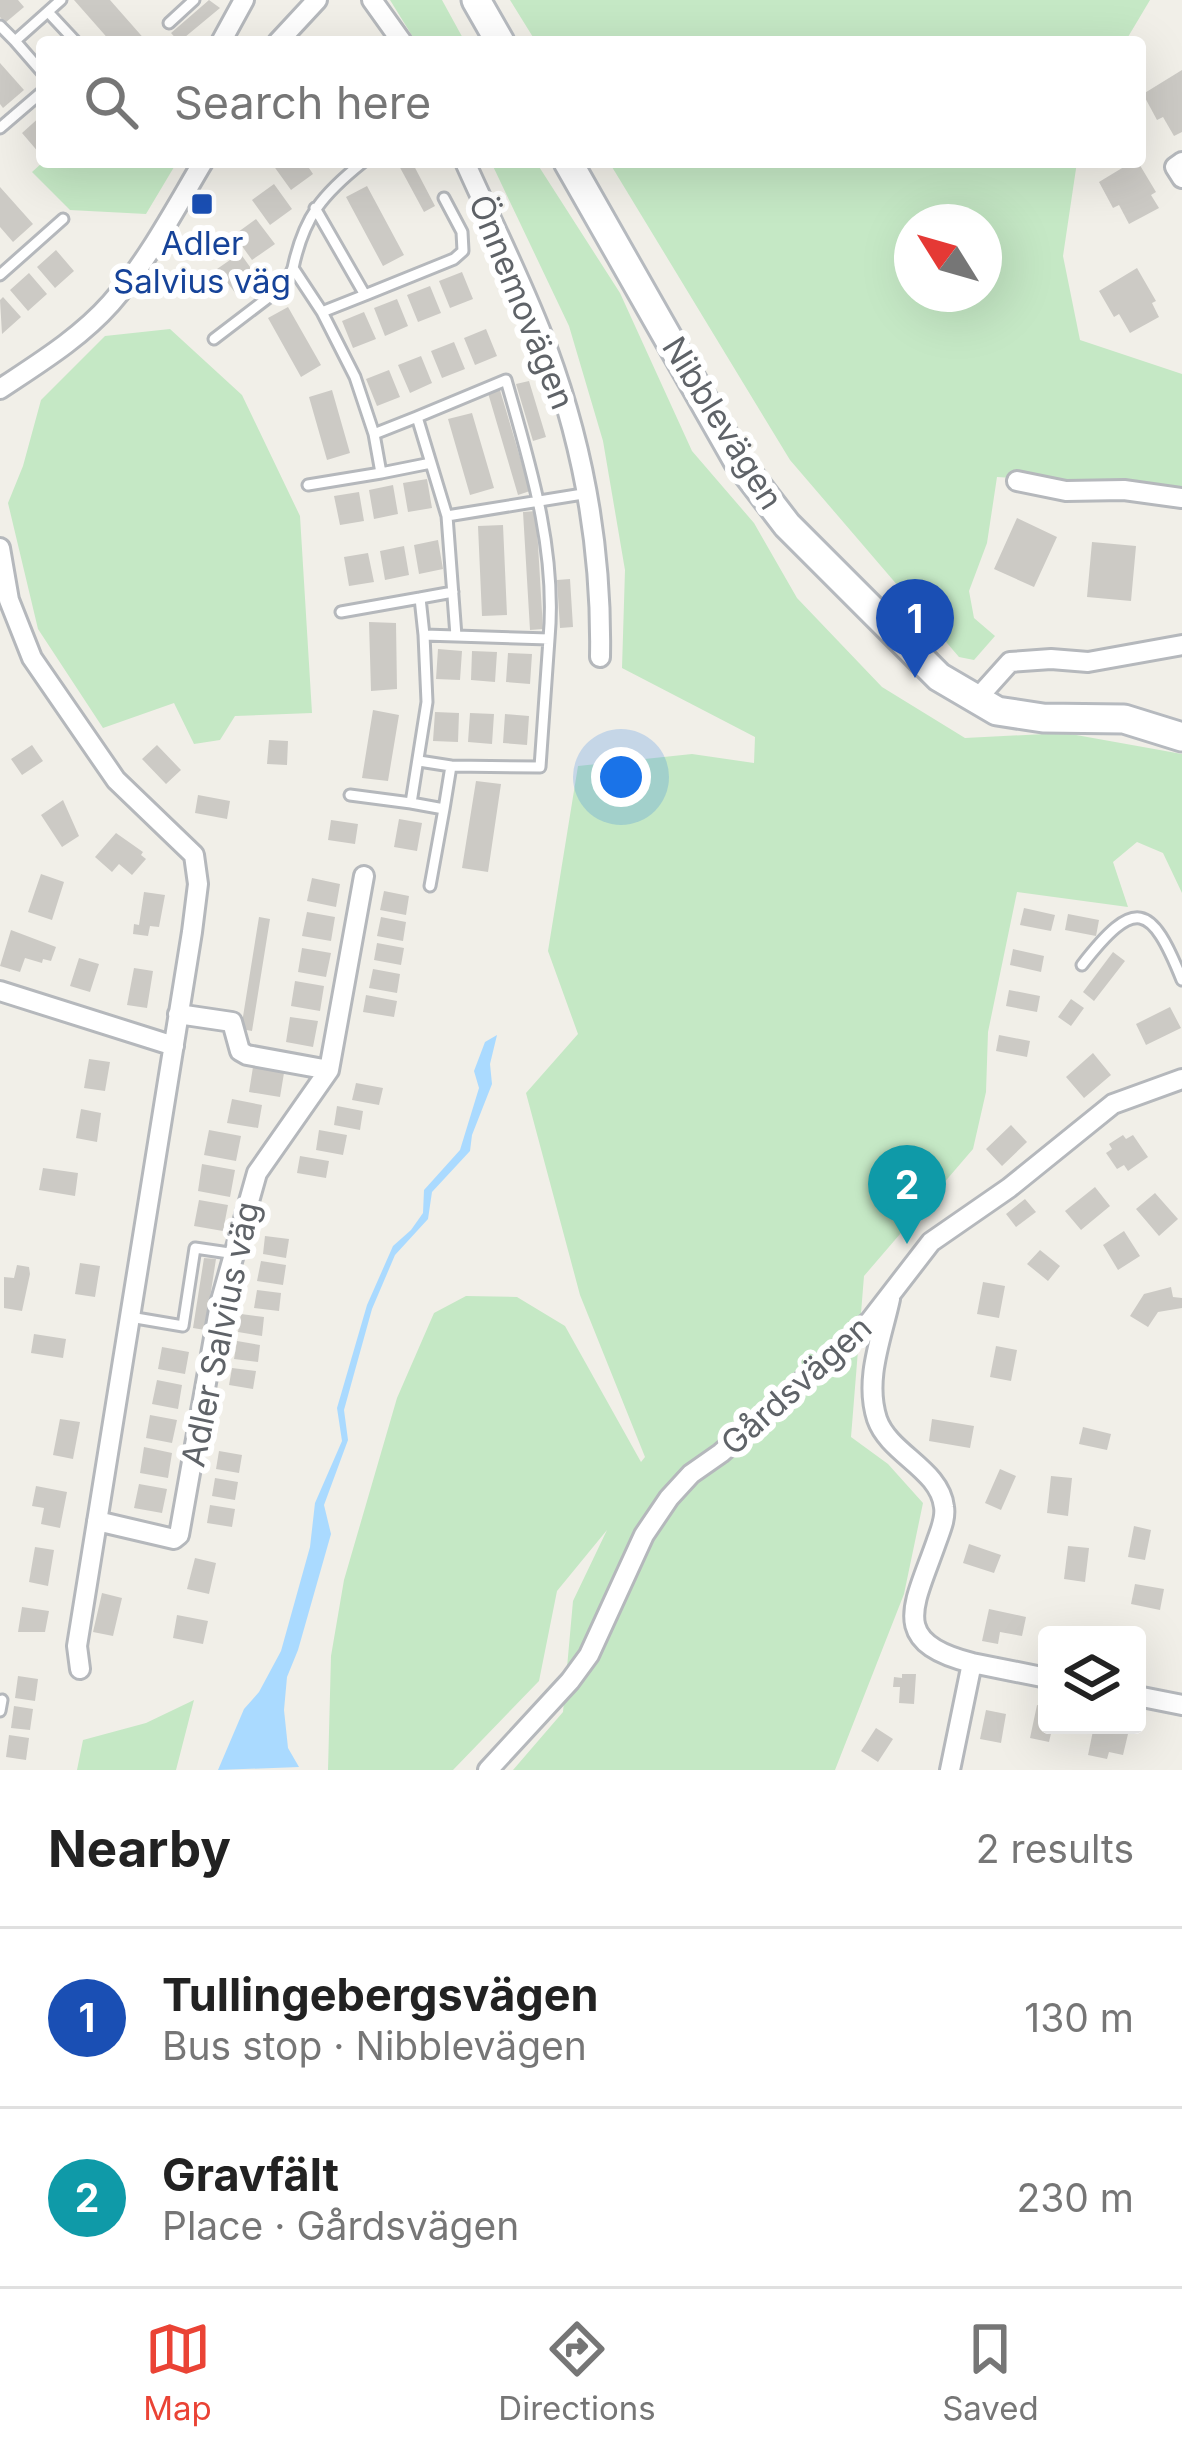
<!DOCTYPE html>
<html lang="en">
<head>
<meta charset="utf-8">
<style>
	body { margin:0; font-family:Inter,sans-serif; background:#f6f6f6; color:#222 }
	.controls { position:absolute; right:36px; bottom:36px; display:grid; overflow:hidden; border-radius:12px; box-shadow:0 12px 48px #0002 }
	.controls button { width:108px; height:108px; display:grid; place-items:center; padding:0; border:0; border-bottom:3px solid #e0e0e0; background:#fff; color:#222; font:60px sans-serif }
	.compass { position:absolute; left:894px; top:204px; width:108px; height:108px; border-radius:50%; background:#fff; box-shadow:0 12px 48px #0002; rotate:307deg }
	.you { position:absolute; left:621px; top:777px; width:42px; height:42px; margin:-30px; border:9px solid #fff; border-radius:50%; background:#1a73e8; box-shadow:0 0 0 18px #1a73e833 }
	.badge { display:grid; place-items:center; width:78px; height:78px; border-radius:50%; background:#ea4335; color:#fff; font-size:39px; font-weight:700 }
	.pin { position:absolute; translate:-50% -99px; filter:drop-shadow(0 3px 6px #0008) }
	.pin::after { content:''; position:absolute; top:63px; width:42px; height:36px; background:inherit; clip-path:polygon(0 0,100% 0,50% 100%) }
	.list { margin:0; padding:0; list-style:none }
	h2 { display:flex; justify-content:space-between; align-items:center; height:156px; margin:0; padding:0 48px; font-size:51px }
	h2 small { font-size:39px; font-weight:400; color:#767676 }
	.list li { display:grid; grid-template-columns:78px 1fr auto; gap:36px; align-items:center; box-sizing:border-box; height:180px; padding:0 48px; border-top:3px solid #e0e0e0 }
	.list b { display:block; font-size:45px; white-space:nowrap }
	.list p { margin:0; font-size:39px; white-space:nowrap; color:#767676 }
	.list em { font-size:39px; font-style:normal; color:#767676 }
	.icon { flex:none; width:66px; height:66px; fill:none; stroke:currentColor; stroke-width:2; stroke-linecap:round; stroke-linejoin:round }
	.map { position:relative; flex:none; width:1182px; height:1770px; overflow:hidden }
	.search { position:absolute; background:#fff; box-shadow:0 12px 48px #0002; left:36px; right:36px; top:36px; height:132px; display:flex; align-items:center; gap:30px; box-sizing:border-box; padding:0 42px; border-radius:12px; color:#767676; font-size:45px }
	.sheet { height:516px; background:#fff }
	nav { display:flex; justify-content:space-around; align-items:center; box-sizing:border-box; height:168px; border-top:3px solid #e0e0e0; background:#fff; font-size:33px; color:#767676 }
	nav a { display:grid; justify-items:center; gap:6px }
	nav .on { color:#ea4335 }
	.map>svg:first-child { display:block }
</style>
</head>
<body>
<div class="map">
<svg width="1182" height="1770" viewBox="0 0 1182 1770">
	<rect width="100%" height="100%" fill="#f1efe8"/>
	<path fill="#c5e8c5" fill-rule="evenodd" d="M390,0H442L465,42H416Z
		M510,0H1150L1125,42H536Z
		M43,162H177L146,214L70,210L32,172Z
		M491,162H536L620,293L692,451L754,523L797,598L882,687L965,738L1065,733L1182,754V893L1163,853L1137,842L1113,862L1128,907L1017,892L988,1032L986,1092L973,1149L864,1276L851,1437L888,1464L923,1503L904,1594L835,1770H513L563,1712L573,1601L607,1530L557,1591L539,1681L453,1770H328L331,1656L344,1580L397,1398L434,1313L466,1296L517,1297L565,1326L641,1462L645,1457L580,1295L526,1093L578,1034L548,951L578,766L692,754L754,763L755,737L622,668L625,570L603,441L569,326Z
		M609,162H1077L1063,256L1080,340L1182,374V487L997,477L987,543L969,591L974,618L995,636L974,660L959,657L790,460ZM912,222H984V294H912Z
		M170,329L242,395L300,516L312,713L235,716L220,740L194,744L174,703L103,728L38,629L8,503L23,466L41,400L105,336Z
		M194,1700L176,1770H77L83,1740L146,1723Z"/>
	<path fill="#aadaff" d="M497,1035L490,1064L492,1084L472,1135L470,1151L432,1192L428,1219L395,1255L372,1309L344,1410L348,1440L324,1505L331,1534L298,1650L287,1677L284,1710L288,1748L299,1767L218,1770L244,1709L259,1692L281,1651L310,1547L315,1503L342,1441L337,1408L367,1305L393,1246L411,1230L423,1213L424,1190L460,1150L479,1088L474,1071L485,1042Z"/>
	<path fill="#cccac5" d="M0,0H18L24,7L5,23L0,17Z
		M74,0H110L147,42H111Z
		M209,0L220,8L179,42L171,33Z
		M0,63L24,90L3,108L0,104Z
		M1182,70V132L1174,136L1163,117L1157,120L1143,94Z
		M42,115V152L40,154L22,133Z
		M278,162H305L313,174L291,190L273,165Z
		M397,162H412L435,206L424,212Z
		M1132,162H1138L1156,192L1151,195L1159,208L1129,224L1119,205L1113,208L1099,182Z
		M274,184L292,209L270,225L252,200Z
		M367,186L404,255L383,266L346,197Z
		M0,187L33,224L13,242L0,227Z
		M256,219L275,244L252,260L234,235Z
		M56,250L74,271L55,288L37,267Z
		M240,253L258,278L236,294L217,269Z
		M1137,268L1156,301L1152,303L1159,317L1130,333L1119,314L1114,317L1099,291Z
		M462,272L473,299L450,308L439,281Z
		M29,273L47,294L28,311L10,290Z
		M430,286L441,313L418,322L407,295Z
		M3,297L21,317L2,334L0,300Z
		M397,299L408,326L385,336L374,308Z
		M288,307L321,365L301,377L268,318Z
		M364,312L376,339L353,348L342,321Z
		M486,329L497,356L475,365L464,338Z
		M454,342L465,369L442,378L431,351Z
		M421,356L432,383L410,393L398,365Z
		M389,370L400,397L377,406L366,379Z
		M529,381L546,437L533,441L516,384Z
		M332,390L350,453L327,460L309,397Z
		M500,390L530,491L518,495L488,393Z
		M472,413L494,488L470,495L448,419Z
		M427,479L432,508L408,512L403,483Z
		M393,485L398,514L374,519L369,490Z
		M359,492L364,521L340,525L334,496Z
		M536,511L543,629L530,630L523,512Z
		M1017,518L1057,537L1034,587L994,569Z
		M503,525L507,615L482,616L478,526Z
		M438,540L443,569L419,574L414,545Z
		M1092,542L1136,546L1131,601L1087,597Z
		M404,546L409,575L385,580L380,551Z
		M368,553L374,582L349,586L344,557Z
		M570,579L573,627L560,628L557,580Z
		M369,622L396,623L397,689L371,691Z
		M438,649L462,651L460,680L436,679Z
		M472,651L497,652L495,682L471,680Z
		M508,653L532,654L530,684L506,682Z
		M373,710L399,715L388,781L362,778Z
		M435,712L459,713L458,742L433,741Z
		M470,713L494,714L492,744L468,742Z
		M505,714L529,716L527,745L503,743Z
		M269,740L288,741L287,765L267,764Z
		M32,745L43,761L22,775L11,759Z
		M157,745L181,770L166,784L142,759Z
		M476,781L501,784L488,872L462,868Z
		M198,795L230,801L227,819L195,813Z
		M63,800L79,836L62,847L41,815Z
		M399,819L422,823L417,851L394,847Z
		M331,820L358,824L355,844L328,840Z
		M116,833L143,852L141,855L146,859L132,875L119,864L112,872L95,857Z
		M41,874L64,882L52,920L28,912Z
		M312,878L340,884L336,907L307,901Z
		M384,891L409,896L406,915L380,910Z
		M144,892L165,895L159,927L150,926L148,936L133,934L134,924L139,925Z
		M1024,908L1055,915L1051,931L1020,925Z
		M307,912L335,917L331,941L302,936Z
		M1068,914L1099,920L1096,936L1065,930Z
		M259,917L270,919L252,1031L241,1029Z
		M381,917L406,922L403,941L377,936Z
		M11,930L56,947L51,961L43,959L42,963L25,958L20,972L0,966Z
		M377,943L404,948L401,965L374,960Z
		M302,948L331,953L326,977L298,972Z
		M1013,949L1044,956L1041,972L1010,965Z
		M1113,952L1125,961L1094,1001L1083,992Z
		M79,958L99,964L90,992L70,986Z
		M134,968L153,971L147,1008L127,1005Z
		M373,969L400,974L397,993L369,988Z
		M295,981L324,986L320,1011L291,1006Z
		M1009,990L1040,996L1037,1012L1006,1006Z
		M366,995L397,1001L394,1017L363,1012Z
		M1071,999L1084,1008L1071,1026L1058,1017Z
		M1170,1007L1181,1028L1146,1045L1136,1024Z
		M290,1017L318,1021L313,1047L286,1042Z
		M999,1035L1030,1041L1027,1057L996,1051Z
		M1093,1053L1111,1075L1084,1098L1066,1077Z
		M89,1059L110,1062L105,1091L84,1088Z
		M253,1067L284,1073L280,1097L249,1092Z
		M356,1083L383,1088L379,1105L352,1100Z
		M232,1099L262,1105L258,1128L227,1123Z
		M337,1106L363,1111L360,1130L334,1125Z
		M81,1109L101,1113L97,1142L76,1138Z
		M1011,1125L1027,1142L1002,1166L986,1149Z
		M209,1130L241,1136L236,1161L204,1155Z
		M319,1130L347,1135L343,1155L316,1150Z
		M1123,1135L1126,1139L1133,1135L1148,1157L1128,1171L1124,1165L1117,1169L1106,1153L1112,1149L1109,1144Z
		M300,1156L329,1161L326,1178L297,1173Z
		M202,1164L235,1170L230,1197L198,1191Z
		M43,1168L78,1173L75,1196L39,1190Z
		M1095,1187L1110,1206L1081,1230L1065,1211Z
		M1155,1193L1178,1219L1159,1236L1136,1209Z
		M1025,1199L1036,1212L1016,1227L1006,1214Z
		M199,1200L228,1205L223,1231L194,1226Z
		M1124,1231L1140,1256L1118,1270L1103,1245Z
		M265,1236L289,1239L286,1258L263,1254Z
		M1040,1250L1060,1266L1048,1281L1027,1264Z
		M204,1258L216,1259L205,1330L193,1328Z
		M261,1261L286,1265L283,1285L257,1281Z
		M80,1263L100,1266L95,1297L75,1294Z
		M17,1265L29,1267L30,1274L22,1311L4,1308V1277L14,1278Z
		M983,1282L1005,1286L999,1318L977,1314Z
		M1171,1287L1173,1297L1182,1298V1308L1158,1312L1148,1327L1130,1316L1144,1294Z
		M257,1290L281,1293L279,1311L254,1308Z
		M241,1314L264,1317L262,1336L238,1332Z
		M34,1334L66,1339L63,1358L31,1353Z
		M237,1341L260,1345L258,1362L234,1359Z
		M996,1346L1017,1350L1011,1381L990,1377Z
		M162,1347L189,1352L185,1374L158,1369Z
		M232,1368L256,1371L253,1389L229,1385Z
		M157,1380L182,1385L178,1409L152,1404Z
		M150,1415L177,1420L172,1443L146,1438Z
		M60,1419L80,1422L73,1459L53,1455Z
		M932,1419L974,1426L970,1448L929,1441Z
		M1083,1427L1111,1434L1107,1450L1079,1444Z
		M144,1447L172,1453L168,1478L140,1473Z
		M219,1451L242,1455L239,1473L216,1469Z
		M1000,1469L1016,1476L1001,1510L985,1503Z
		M1051,1476L1072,1478L1068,1516L1047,1513Z
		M215,1478L238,1482L235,1500L212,1496Z
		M139,1484L167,1489L162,1513L134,1508Z
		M36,1486L67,1492L60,1528L41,1524L44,1508L32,1506Z
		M210,1505L235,1509L232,1527L207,1523Z
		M1134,1526L1151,1530L1145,1560L1128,1557Z
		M969,1544L1001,1555L994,1573L963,1563Z
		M1068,1546L1089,1548L1085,1582L1064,1579Z
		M35,1547L54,1550L48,1586L29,1582Z
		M195,1558L216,1563L209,1594L187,1589Z
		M1135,1584L1164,1589L1160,1610L1131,1604Z
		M102,1593L122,1598L113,1636L93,1632Z
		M22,1607L49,1611L45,1632H18Z
		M989,1609L1026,1617L1022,1636L1000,1632L998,1644L982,1641Z
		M177,1615L208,1621L203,1644L173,1638Z
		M902,1674H916L914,1704L899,1703L900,1687H893L894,1677L902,1678Z
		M18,1676L38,1679L35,1701L15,1698Z
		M1037,1705L1047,1707V1725H1053L1049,1742L1030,1738Z
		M14,1706L33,1709L30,1730L11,1728Z
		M986,1710L1006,1714L1001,1743L980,1739Z
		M1094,1726L1128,1734L1123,1755L1109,1752L1107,1759L1088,1755Z
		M876,1728L893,1739L878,1762L861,1751Z
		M9,1735L29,1738L26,1760L6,1757Z"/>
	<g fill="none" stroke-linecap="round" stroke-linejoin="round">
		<defs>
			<path id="lane" d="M48,12L76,42
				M169,23L194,0
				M0,26L15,41
				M42,72L15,41L61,0
				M0,128L42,92
				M315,208L365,295L322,312L355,377L374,434L417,417L447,516L456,636L424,635L427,702L411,803L444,809L430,886
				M0,275L63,219
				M365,295L454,259L463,251L462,232L444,198
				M322,312L293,268C304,216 323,194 363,162
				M214,339L286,284L293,268
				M417,417L506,380C530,464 557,550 549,639
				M374,434L381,473L431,463
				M308,485L381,473
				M447,516L589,493
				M341,612L420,598
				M424,635L420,598L453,592
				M419,761L451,766L444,809
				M451,766L540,767L549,639L456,636
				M350,795L411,803
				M1082,965C1135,897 1151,903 1182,980
				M130,1317L183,1326L195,1248L236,1254
				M0,1711L2,1700"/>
			<path id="street" d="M372,0L402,42
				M221,42L244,0
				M278,42L317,0
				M465,162C492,223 524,285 547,348C584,448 602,550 600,657
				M1182,162L1175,167L1182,178
				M0,389C39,363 80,338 111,303C147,262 175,209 203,162
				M1017,481L1066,491L1124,490L1182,498
				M0,548L9,600L32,658L116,780L194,855L198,884L192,932L77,1646L80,1669
				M975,701L1010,662L1051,659L1088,662L1182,645
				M0,991L174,1046
				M329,1070L364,876
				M890,1299C882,1337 864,1379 877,1419C889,1454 940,1469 944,1507C946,1519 940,1531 936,1543C914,1606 888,1642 972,1663L950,1770
				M97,1521L174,1539L179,1535L220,1304L257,1173L329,1070L247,1055L240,1051L232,1022L178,1014
				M972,1663L1047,1678
				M1137,1696L1182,1705
				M488,1770L570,1681L589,1655L644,1535L669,1498L691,1474L721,1453L870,1321L931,1242L1009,1188L1113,1104L1182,1079"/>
			<path id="secondary" d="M476,0L500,42
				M568,162L738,461L787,525L939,677L997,711L1043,718L1124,719L1182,737"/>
		</defs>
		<use href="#lane" stroke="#b5b8bc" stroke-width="15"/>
		<use href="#street" stroke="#b5b8bc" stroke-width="24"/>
		<use href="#secondary" stroke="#b6babf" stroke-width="33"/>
		<use href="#lane" stroke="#fff" stroke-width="9"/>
		<use href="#street" stroke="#fff" stroke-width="18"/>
		<use href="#secondary" stroke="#fff" stroke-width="27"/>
	</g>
	<rect fill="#1a4fb4" stroke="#fff" stroke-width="4.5" x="190" y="192" width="24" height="24" rx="6"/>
	<g text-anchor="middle" stroke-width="12" stroke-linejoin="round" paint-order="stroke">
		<g font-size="33" fill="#164399" stroke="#fff">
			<text x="202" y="255">Adler<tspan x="202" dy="38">Salvius väg</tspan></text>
		</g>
		<g font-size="33" fill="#5f6368" stroke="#fff">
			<text transform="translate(522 302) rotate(68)" y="12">Önnemovägen</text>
			<text transform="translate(723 423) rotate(58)" y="12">Nibblevägen</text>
			<text transform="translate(220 1334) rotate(-78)" y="12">Adler Salvius väg</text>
			<text transform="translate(796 1385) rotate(-42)" y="12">Gårdsvägen</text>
		</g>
	</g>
</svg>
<div class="controls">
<button><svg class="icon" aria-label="layers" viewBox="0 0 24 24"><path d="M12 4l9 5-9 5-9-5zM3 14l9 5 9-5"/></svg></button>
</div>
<svg class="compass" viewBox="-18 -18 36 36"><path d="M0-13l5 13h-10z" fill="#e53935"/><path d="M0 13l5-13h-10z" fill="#767676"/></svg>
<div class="you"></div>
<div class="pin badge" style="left:915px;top:678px;background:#1a4fb4">1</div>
<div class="pin badge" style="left:907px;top:1244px;background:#0f9aa8">2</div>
<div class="search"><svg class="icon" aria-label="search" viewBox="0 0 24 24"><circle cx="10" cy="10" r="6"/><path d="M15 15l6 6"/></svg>Search here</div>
</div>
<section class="sheet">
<h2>Nearby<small>2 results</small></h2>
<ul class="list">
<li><span class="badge" style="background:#1a4fb4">1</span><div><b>Tullingebergsvägen</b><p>Bus stop · Nibblevägen</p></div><em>130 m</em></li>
<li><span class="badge" style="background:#0f9aa8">2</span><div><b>Gravfält</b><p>Place · Gårdsvägen</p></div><em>230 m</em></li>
</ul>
</section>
<nav>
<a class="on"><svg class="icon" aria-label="map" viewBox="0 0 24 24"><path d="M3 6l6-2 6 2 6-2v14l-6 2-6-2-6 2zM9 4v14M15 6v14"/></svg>Map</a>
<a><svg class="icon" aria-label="directions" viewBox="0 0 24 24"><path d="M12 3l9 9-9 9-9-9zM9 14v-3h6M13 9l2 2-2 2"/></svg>Directions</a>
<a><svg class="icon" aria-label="saved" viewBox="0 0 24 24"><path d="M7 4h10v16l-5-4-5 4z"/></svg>Saved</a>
</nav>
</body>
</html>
